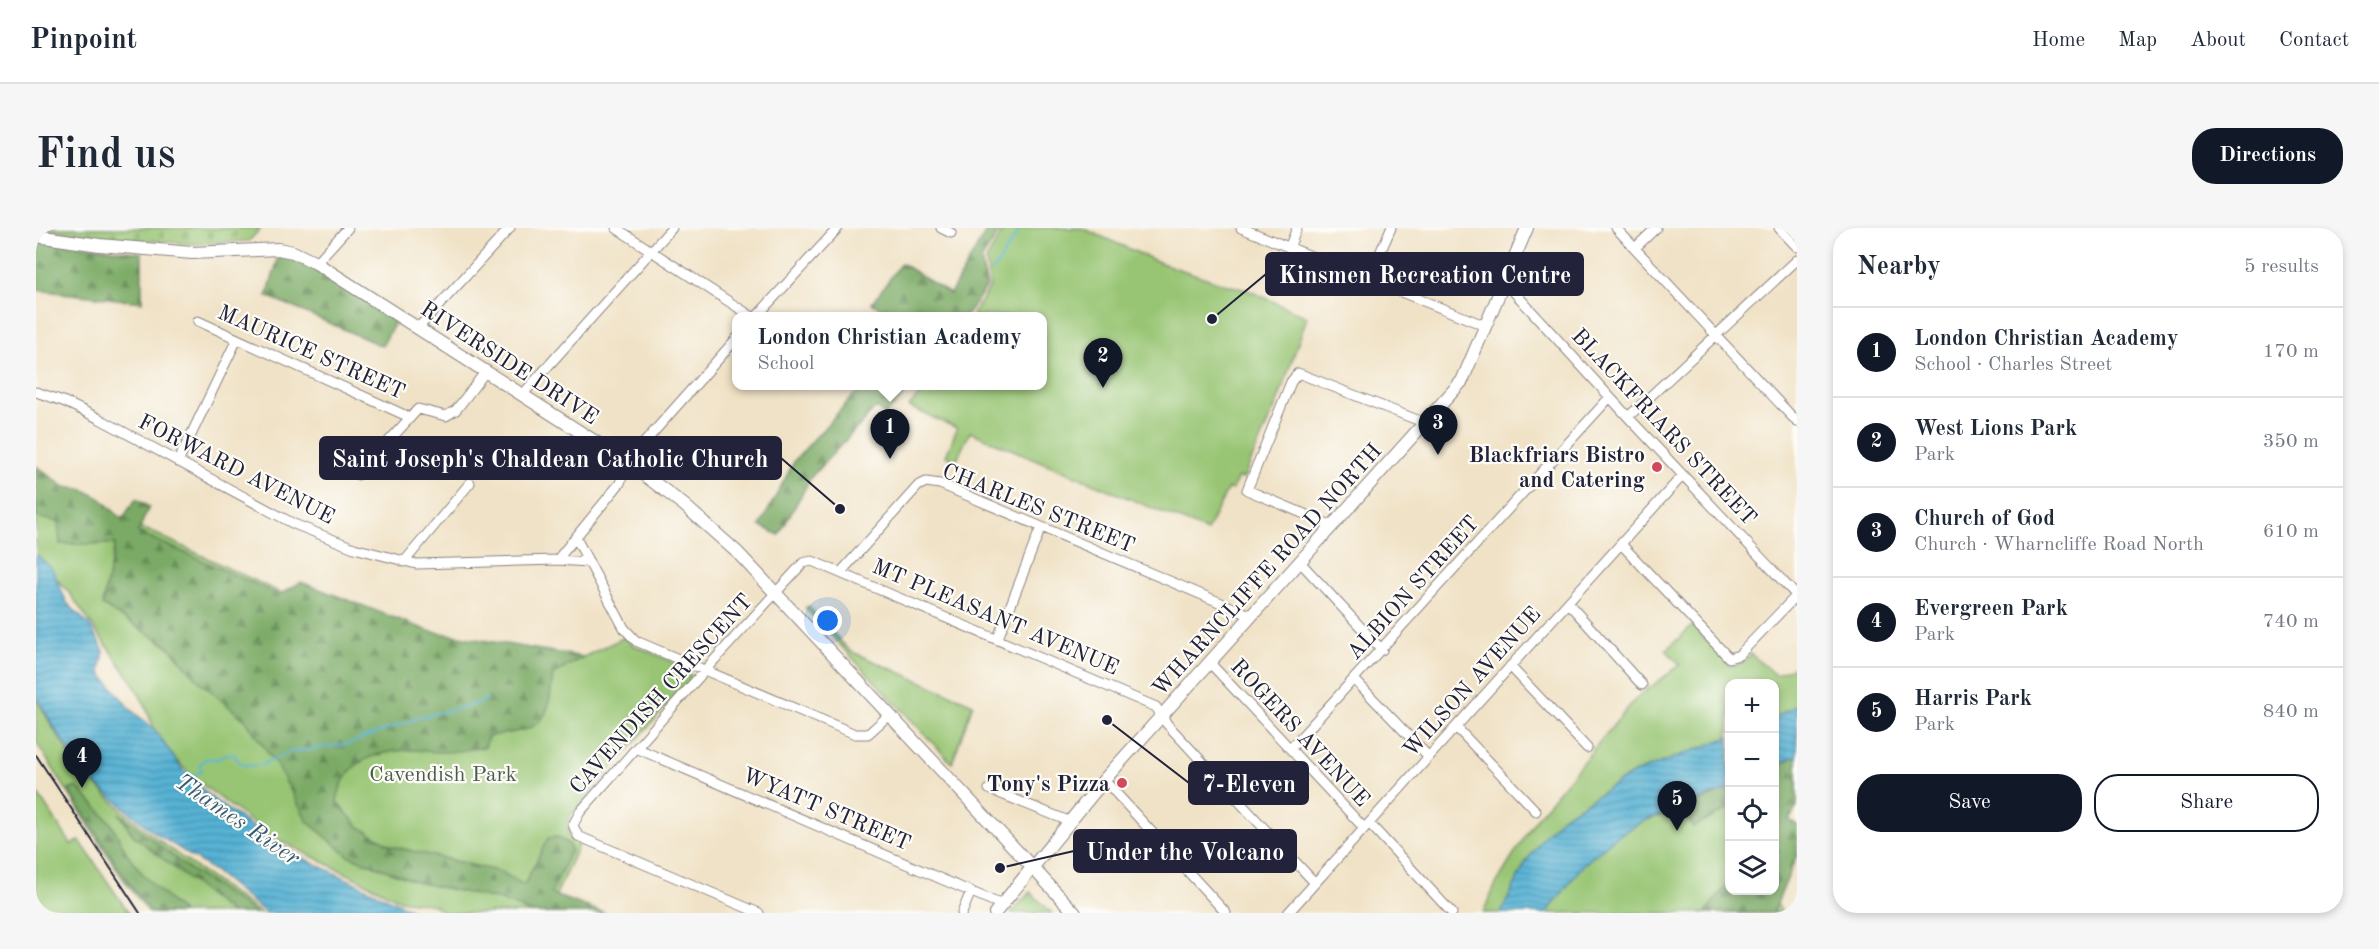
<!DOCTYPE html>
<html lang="en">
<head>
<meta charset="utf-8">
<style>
	body { margin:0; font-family:"Old Standard TT",serif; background:#f6f6f7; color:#1f2937 }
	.controls { position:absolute; right:18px; bottom:18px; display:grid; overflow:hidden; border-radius:12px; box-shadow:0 3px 9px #0003 }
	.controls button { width:54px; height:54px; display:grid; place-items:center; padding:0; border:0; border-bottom:2px solid #e0e1e3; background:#fff; color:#1f2937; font:30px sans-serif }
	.you { position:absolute; left:792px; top:393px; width:21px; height:21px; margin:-15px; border:4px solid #fff; border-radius:50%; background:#1a73e8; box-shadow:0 0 0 9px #1a73e833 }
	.badge { display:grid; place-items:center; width:39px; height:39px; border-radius:50%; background:#111827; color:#fff; font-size:20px; font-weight:700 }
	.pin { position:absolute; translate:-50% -50px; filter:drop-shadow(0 2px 3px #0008) }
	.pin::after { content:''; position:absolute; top:32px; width:21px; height:18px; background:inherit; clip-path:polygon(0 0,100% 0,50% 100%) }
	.popup { position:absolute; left:696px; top:84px; width:315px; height:78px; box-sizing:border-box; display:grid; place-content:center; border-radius:12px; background:#fff; filter:drop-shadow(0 2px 4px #0005); font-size:20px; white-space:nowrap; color:#747a83 }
	.popup b { font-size:22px; color:#1f2937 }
	.popup::after { content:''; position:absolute; left:50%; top:100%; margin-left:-12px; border:12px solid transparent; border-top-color:#fff }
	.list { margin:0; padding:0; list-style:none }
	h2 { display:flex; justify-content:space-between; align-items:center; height:78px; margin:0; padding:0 24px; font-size:26px }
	h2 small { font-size:20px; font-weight:400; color:#747a83 }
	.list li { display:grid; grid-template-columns:39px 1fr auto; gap:18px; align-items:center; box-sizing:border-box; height:90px; padding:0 24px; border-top:2px solid #e0e1e3 }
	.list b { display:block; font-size:22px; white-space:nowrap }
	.list p { margin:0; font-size:20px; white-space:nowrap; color:#747a83 }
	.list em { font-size:20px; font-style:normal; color:#747a83 }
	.actions { display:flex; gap:12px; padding:18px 24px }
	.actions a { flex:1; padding:14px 0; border:2px solid #111827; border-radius:24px; text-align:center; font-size:21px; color:#111827 }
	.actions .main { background:#111827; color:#fff }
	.icon { flex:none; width:33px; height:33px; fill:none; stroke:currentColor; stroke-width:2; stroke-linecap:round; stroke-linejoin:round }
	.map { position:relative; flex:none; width:1761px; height:685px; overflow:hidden; border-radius:24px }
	header { display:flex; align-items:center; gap:36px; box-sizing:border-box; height:84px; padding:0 30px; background:#fff; border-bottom:2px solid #e0e1e3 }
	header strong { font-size:28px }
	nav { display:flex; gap:33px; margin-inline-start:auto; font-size:21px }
	.intro { display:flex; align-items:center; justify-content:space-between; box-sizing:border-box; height:144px; padding:0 36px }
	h1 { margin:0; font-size:42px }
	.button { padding:15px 27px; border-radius:24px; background:#111827; color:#fff; font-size:21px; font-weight:700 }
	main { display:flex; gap:36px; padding:0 36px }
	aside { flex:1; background:#fff; border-radius:24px; box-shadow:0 3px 9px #0003 }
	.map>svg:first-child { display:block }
</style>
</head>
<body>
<header>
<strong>Pinpoint</strong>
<nav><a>Home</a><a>Map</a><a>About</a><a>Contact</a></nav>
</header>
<div class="intro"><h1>Find us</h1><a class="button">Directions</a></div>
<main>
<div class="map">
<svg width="1761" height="685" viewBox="0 0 1761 685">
	<defs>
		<pattern id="forest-firs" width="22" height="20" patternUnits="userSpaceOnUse" patternTransform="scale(1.5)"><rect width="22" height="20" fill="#7aaa65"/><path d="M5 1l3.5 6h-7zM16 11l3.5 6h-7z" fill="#648a54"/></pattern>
		<pattern id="cemetery-stones" width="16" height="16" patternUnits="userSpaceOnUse" patternTransform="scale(1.5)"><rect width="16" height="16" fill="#98c573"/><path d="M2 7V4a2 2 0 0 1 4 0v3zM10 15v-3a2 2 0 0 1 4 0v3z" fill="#83a964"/></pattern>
		<pattern id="water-rules" width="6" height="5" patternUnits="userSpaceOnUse" patternTransform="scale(1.5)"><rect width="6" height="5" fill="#56b2d4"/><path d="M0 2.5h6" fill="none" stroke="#4790ad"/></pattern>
	</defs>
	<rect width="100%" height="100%" fill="#fdfcf7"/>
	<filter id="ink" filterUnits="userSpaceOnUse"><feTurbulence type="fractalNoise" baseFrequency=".0167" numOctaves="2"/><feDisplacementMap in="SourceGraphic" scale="12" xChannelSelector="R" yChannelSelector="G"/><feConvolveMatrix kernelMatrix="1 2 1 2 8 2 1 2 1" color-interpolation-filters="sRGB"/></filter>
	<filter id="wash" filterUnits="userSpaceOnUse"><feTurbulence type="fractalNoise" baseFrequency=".008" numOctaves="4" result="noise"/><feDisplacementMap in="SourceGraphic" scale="24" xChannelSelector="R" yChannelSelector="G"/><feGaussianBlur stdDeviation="1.35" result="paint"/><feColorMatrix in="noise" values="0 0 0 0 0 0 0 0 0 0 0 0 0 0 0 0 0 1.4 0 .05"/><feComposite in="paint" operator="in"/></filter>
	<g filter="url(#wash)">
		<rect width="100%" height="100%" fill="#f0e2c6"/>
		<path fill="#98c573" stroke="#5d7457" stroke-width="1.5" d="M969,0H1046L1125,35L1188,56L1212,62L1271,89L1243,170L1207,251L1202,249L1196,262L1192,260L1171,303L934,204L920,233L910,228L921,200L873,179L890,158H1007V88H936L954,59L950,32Z
			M0,266L116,304L243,364L326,396L537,434L589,409L597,417L652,440L655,450L535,587L532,594V607L544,613L512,685H408L398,677L364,672L233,607L159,551L140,532L121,509L109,477L95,452L32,363L8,337L0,332Z
			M772,378L814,423L937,476L916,535L769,380Z
			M1657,397L1692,437C1704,438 1707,435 1715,426L1739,447L1761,438V477L1739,489L1738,455H1694L1693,509L1596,546L1526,589L1509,607L1490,634L1465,685H1447L1460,656L1501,589L1601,469L1644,437L1630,422Z
			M0,471C14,493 27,521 45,541C96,598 162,642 225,685H113L87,651L0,514Z
			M1761,522L1746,585L1761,604L1739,671L1746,685H1508L1547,637L1580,609L1607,593L1644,581L1654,574L1693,557L1694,662H1738L1739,537Z
			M0,563L35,616L44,613L93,685H0Z
			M994,664L1016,685H975Z"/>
		<path fill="url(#forest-firs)" stroke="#4e6650" stroke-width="1.5" d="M952,0H966L945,32L951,58L930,88H856L836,75L865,35L914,66Z
			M0,12L106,25V74L0,62Z
			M243,27C283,35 326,69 361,91L346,118L231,68Z
			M826,158H877L849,187L840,180L776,248L743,307L724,298L759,232Z
			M0,238L29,259L49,262L65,271L86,291L100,271L113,279L102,304L243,367L265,354L393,403L547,429L517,447C515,459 515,477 508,488C499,505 468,505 452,508L449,519C435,521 421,524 407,524C396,524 385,522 374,522C337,524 307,533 301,574L322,598L356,618L465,644L488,657L512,610L522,609L533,616L535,622L515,666L569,685H496L465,672L384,655L313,628L272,594L240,536L210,493L164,454L132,418L66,377L79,316H24L22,294L0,289Z
			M1761,526V579L1753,592L1761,597V627L1737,685H1669L1693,654L1694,662H1738L1739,540Z
			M41,559L75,595L90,624L109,649L147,685H116L90,651L33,562Z
			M1693,560V581L1657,599L1647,580Z
			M83,585L153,641L220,685H195L97,607Z"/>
		<path fill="url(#cemetery-stones)" stroke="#5d7457" stroke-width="1.5" d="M0,0H225L213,13L158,16L65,9Z"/>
		<path fill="url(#water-rules)" stroke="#3c6a88" stroke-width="1.5" d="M0,326L16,341L31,375L54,398L68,423L64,444L94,481L119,502L148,544L177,571L229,608L267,630L382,685H230L177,642L119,605L55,552L20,503L0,467Z
			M1761,477V528L1739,537V489Z
			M1693,509V561L1654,575L1644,581L1607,593L1580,609L1547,637L1511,685H1465L1490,634L1509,607L1526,589L1596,546Z"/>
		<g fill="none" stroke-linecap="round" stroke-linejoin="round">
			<path stroke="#56b2d4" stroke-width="2" d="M957,43L985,0
				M147,544L155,547L166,544L164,537L169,531H183L190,526H198L203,534L212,538L225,537L254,524L312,516L384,489L429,479L451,472"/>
		</g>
	</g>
	<g filter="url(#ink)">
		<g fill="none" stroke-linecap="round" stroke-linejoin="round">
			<defs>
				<path id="minor" d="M580,0L715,88
					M905,0L915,5
					M1205,0L1450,98
					M1580,0L1761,194
					M1743,0L1761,19
					M1253,20L1261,0
					M1599,20L1620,0
					M280,35L312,0
					M1332,52L1355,0
					M1469,54L1592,189L1761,368
					M721,88L802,0
					M162,93L373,189
					M383,99L474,0
					M0,164L27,173L62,190L258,296L318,320L380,336L521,332L584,255L591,234L701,110
					M487,166L636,0
					M1592,189L1761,32
					M142,234L201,111
					M322,247L382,181L410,188L420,182L450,143
					M1297,298L1211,262L1255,154L1262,145L1389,195
					M540,310L588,400L600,413L819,506H832L853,487
					M1585,316L1693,430L1703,427L1761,367
					M521,332L553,334
					M368,334L434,255
					M1264,334L1346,422
					M805,344L882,258L890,254L904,256L1216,388
					M1532,375L1606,457
					M962,410L1005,299
					M1174,435L1328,600
					M1474,438L1551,520
					M1318,451L1393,529
					M1420,499L1500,583
					M600,520L966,677
					M1254,521L1574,169
					M1068,552L1190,685
					M953,561L1035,594
					M1333,595L1416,685
					M723,685L542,608L537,597L544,584L670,441L767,335L776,333L1120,479L1131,496L1279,655
					M926,685L935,663
					M1252,685L1647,247"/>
				<path id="major" d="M0,8L64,17L156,25L242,21L257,24L280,35L591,234L648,277L702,325L1039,685
					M959,685L1068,552L1426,153L1491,0"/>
			</defs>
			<use href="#minor" stroke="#898280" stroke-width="11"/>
			<use href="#major" stroke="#898280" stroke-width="14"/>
			<use href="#minor" stroke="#fff" stroke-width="9"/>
			<use href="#major" stroke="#fff" stroke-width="12"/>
			<path stroke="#22223b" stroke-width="2" d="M0,527L104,685"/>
		</g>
	</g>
	<g fill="#d1495b" stroke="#fdfcf7" stroke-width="2">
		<circle cx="1621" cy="239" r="6"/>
		<circle cx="1086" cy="555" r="6"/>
	</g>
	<g text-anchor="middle" stroke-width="4.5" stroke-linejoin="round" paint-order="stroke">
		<g font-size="22" fill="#22223b" stroke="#fdfcf7">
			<text transform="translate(276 123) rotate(24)" y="8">MAURICE STREET</text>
			<text transform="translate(474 134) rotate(33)" y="8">RIVERSIDE DRIVE</text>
			<text transform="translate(1629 198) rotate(47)" y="8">BLACKFRIARS STREET</text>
			<text transform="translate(201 240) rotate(27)" y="8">FORWARD AVENUE</text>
			<text transform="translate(1003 279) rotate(22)" y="8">CHARLES STREET</text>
			<text transform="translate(1230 341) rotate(-48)" y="8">WHARNCLIFFE ROAD NORTH</text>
			<text transform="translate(1376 359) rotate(-48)" y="8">ALBION STREET</text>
			<text transform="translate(960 388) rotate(23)" y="8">MT PLEASANT AVENUE</text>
			<text transform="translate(1435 453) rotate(-48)" y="8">WILSON AVENUE</text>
			<text transform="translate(624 465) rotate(-48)" y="8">CAVENDISH CRESCENT</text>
			<text transform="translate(1265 504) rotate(47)" y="8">ROGERS AVENUE</text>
			<text transform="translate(791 580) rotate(23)" y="8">WYATT STREET</text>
		</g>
		<g font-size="22" font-weight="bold" fill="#22223b" stroke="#fdfcf7" text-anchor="end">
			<text x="1609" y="234">Blackfriars Bistro<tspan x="1609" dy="25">and Catering</tspan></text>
			<text x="1074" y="563">Tony's Pizza</text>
		</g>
		<g font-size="22" fill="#4b5b4f" stroke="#fdfcf7">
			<text x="407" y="553">Cavendish Park</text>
		</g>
		<g font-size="24" font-style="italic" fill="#375c78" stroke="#fdfcf7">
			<text transform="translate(202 591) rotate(34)" y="8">Thames River</text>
		</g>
	</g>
	<path fill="none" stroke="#22223b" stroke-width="2" d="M1176 91L1230 46M804 281L745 230M1071 492L1153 555M964 640L1038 623"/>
	<g fill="#22223b" stroke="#fdfcf7" stroke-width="2">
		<circle cx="1176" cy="91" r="6"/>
		<circle cx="804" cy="281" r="6"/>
		<circle cx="1071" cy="492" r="6"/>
		<circle cx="964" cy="640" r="6"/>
	</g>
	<g fill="#22223b" stroke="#22223b" stroke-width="2">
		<rect x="1230" y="25" width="317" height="42" rx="6"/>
		<rect x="284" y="209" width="461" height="42" rx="6"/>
		<rect x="1153" y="534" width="119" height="42" rx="6"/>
		<rect x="1038" y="602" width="222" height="42" rx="6"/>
	</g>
	<g font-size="24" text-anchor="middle" font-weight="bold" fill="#fff">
		<text x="1389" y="55">Kinsmen Recreation Centre</text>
		<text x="514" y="239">Saint Joseph's Chaldean Catholic Church</text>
		<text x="1213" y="564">7-Eleven</text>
		<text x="1149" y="632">Under the Volcano</text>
	</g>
</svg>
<div class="controls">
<button>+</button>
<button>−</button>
<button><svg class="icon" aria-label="locate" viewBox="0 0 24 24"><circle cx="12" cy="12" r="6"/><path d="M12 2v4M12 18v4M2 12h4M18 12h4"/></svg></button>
<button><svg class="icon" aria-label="layers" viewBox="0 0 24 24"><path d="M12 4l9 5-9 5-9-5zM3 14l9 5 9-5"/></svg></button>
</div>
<div class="you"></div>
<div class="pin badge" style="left:854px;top:231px">1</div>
<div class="popup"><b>London Christian Academy</b>School</div>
<div class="pin badge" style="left:1067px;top:160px">2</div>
<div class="pin badge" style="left:1402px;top:227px">3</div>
<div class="pin badge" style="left:46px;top:560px">4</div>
<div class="pin badge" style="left:1641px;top:603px">5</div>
</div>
<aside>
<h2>Nearby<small>5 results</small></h2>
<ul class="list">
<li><span class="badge">1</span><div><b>London Christian Academy</b><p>School · Charles Street</p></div><em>170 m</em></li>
<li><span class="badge">2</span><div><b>West Lions Park</b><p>Park</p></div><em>350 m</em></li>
<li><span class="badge">3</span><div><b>Church of God</b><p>Church · Wharncliffe Road North</p></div><em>610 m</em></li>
<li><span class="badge">4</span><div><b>Evergreen Park</b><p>Park</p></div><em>740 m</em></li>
<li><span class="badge">5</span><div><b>Harris Park</b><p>Park</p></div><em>840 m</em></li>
</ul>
<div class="actions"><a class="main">Save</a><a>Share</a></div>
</aside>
</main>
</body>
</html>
